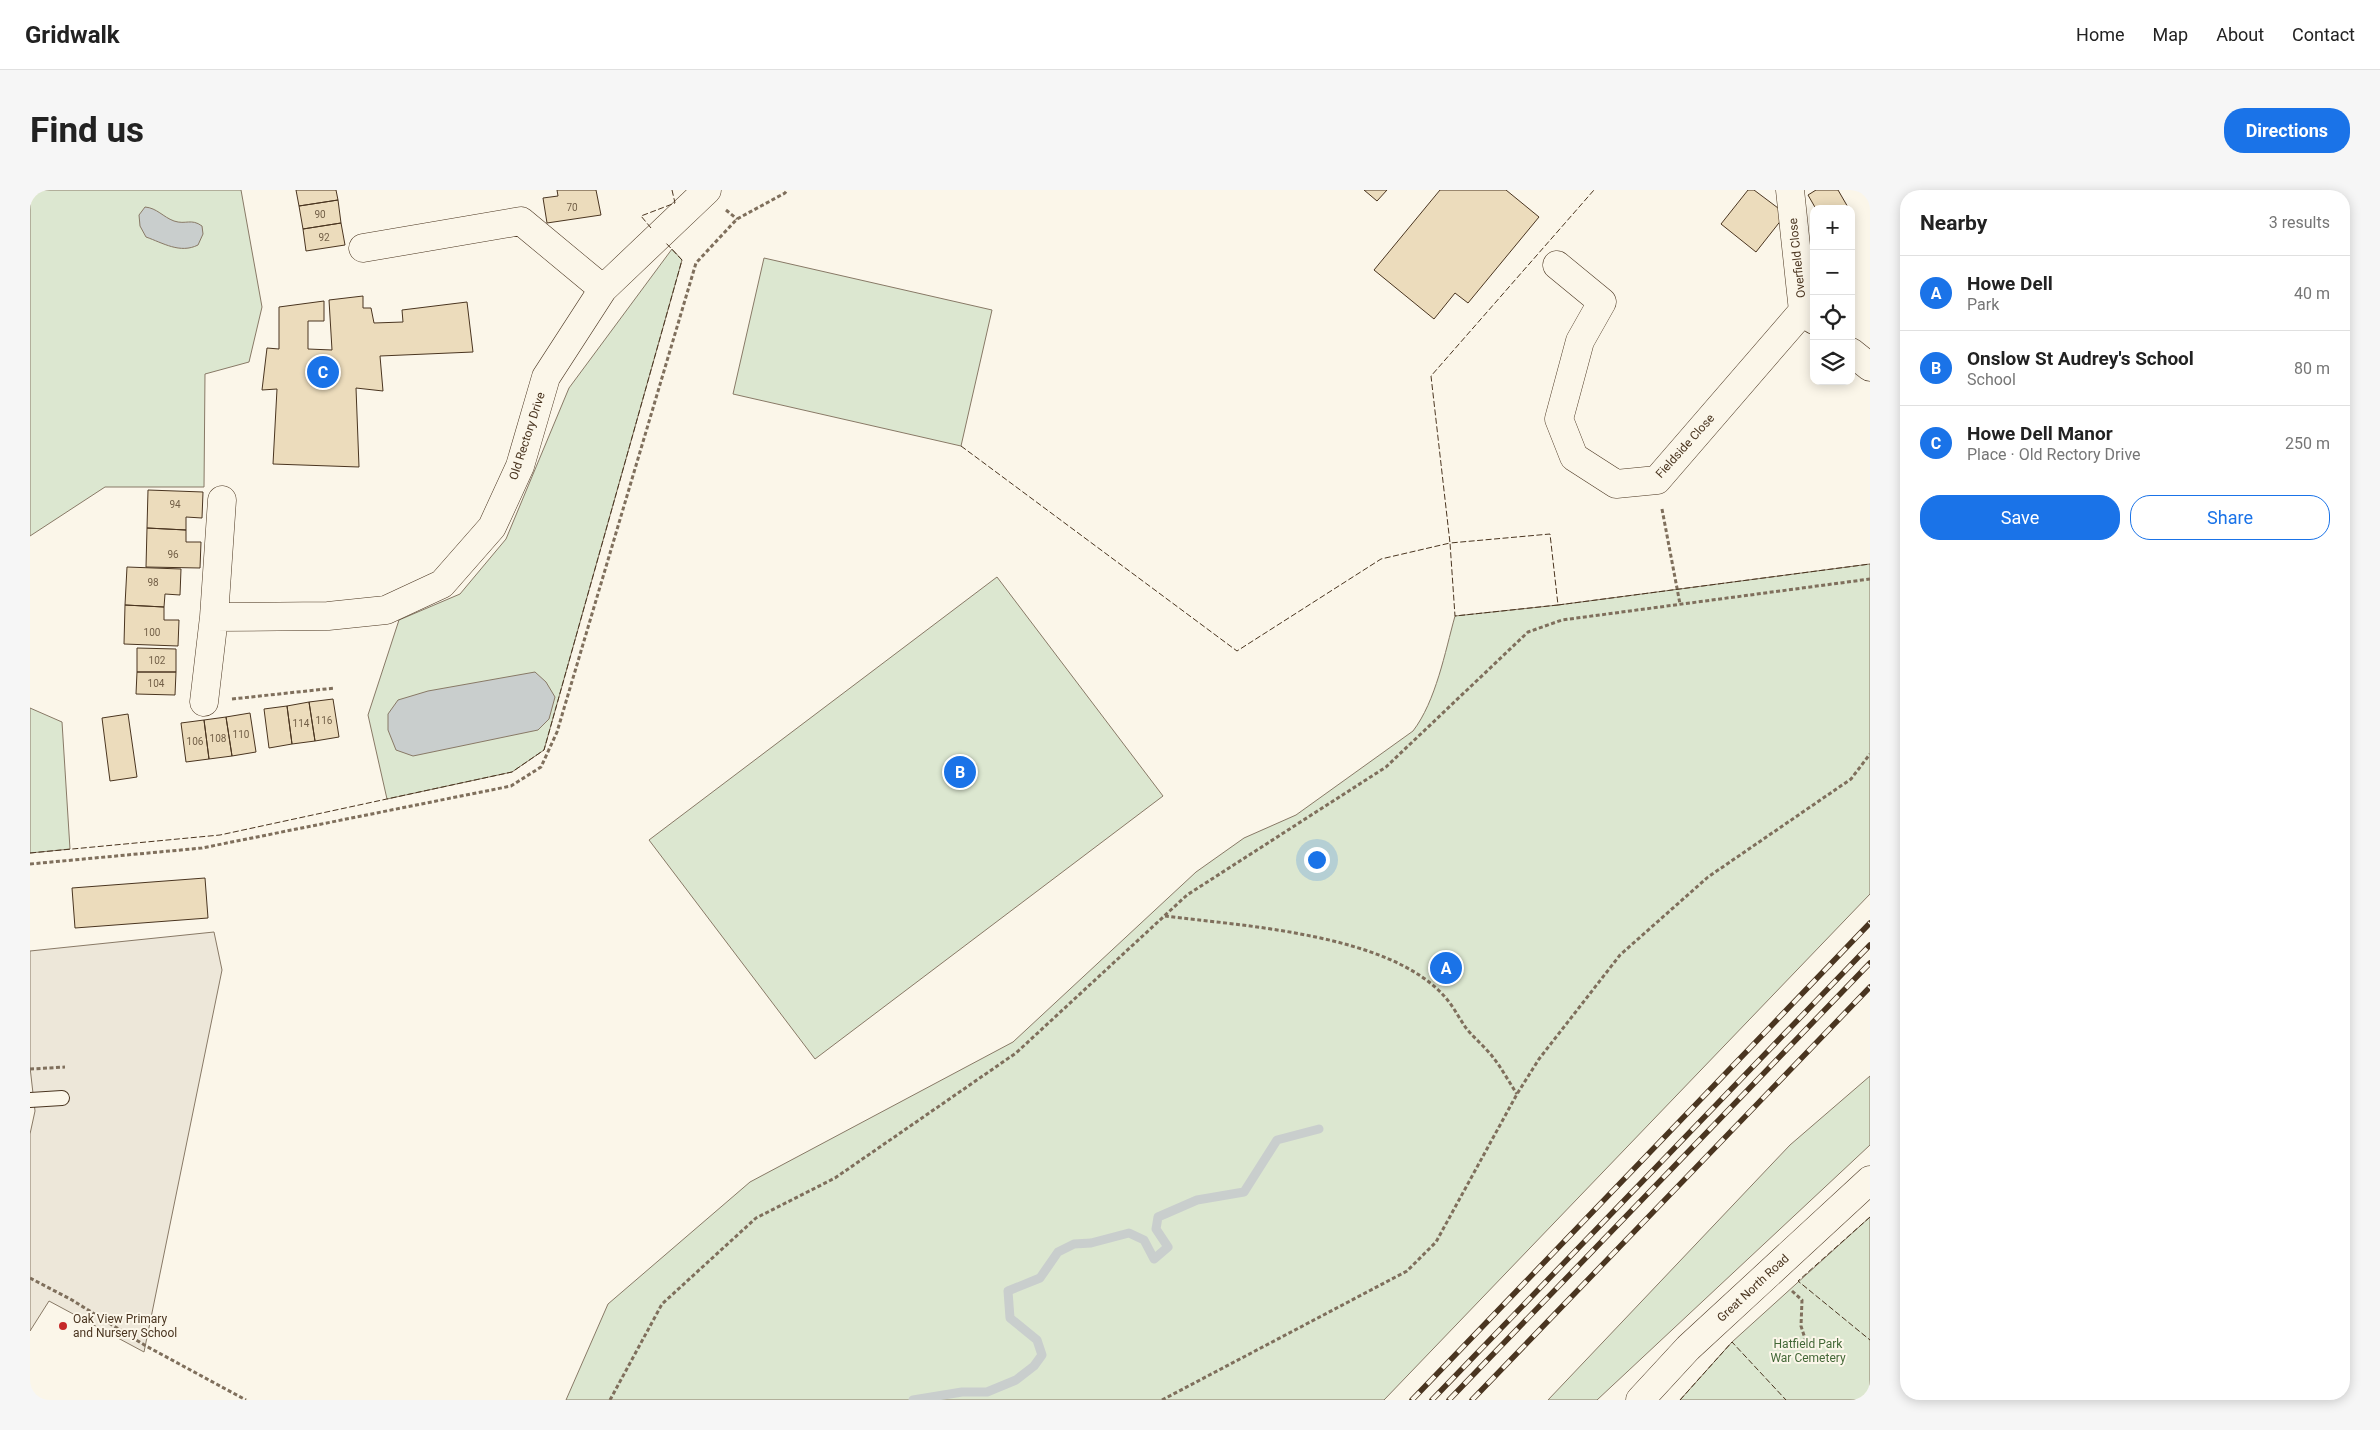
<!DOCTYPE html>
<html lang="en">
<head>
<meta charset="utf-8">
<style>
	body { margin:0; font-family:Roboto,sans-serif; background:#f6f6f6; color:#222 }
	.controls { position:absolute; right:15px; top:15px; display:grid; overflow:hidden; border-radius:10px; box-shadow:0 2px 12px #0003 }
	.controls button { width:45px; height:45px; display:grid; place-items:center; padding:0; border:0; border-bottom:1px solid #e0e0e0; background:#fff; color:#222; font:25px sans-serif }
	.you { position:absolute; left:1286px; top:669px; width:18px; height:18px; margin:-12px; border:4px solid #fff; border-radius:50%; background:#1a73e8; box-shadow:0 0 0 8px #1a73e833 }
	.badge { display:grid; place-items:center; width:32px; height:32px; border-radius:50%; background:#1a73e8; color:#fff; font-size:16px; font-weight:700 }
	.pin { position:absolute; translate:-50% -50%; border:2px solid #fff; box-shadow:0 1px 5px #0006 }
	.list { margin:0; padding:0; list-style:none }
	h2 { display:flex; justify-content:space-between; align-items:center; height:65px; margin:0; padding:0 20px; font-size:21px }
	h2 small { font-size:16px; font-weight:400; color:#767676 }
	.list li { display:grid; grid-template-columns:32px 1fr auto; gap:15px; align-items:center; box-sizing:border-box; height:75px; padding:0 20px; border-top:1px solid #e0e0e0 }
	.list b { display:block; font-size:19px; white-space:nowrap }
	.list p { margin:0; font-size:16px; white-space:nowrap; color:#767676 }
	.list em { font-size:16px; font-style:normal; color:#767676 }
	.actions { display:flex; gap:10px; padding:15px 20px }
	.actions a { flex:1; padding:11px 0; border:1px solid #1a73e8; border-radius:20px; text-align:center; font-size:18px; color:#1a73e8 }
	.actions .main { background:#1a73e8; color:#fff }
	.icon { flex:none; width:28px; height:28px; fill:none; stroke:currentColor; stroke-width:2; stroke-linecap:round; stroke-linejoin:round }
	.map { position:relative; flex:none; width:1840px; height:1210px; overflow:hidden; border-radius:20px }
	header { display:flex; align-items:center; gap:30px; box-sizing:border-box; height:70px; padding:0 25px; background:#fff; border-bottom:1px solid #e0e0e0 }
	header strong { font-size:24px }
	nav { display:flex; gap:28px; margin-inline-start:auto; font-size:18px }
	.intro { display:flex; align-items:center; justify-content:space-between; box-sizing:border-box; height:120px; padding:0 30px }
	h1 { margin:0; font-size:35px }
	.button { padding:12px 22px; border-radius:20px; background:#1a73e8; color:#fff; font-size:18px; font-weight:700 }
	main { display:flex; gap:30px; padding:0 30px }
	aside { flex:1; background:#fff; border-radius:20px; box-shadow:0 2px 12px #0003 }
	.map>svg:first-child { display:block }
</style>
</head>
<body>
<header>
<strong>Gridwalk</strong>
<nav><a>Home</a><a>Map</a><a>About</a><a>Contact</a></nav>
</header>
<div class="intro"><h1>Find us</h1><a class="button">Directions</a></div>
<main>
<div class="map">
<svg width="1840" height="1210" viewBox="0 0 1840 1210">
	<rect width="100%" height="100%" fill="#fbf6e9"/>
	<path fill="#dce7d0" stroke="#887966" d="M0,0H211L232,117L219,172L175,184L174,297H75L0,346Z
		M642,59L652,70L514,560L482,582L357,609L338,525L369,430L430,404L476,349L539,198Z
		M734,68L962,120L931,256L703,204Z
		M1840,374V704L1354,1210H536L578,1114L720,992L983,852L1166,682L1214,648L1266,625L1383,541C1406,511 1415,462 1425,426L1528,415Z
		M967,387L1133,606L785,869L619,650Z
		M0,518L32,532L40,659L0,663Z
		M1840,886V955L1567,1210H1518L1760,955Z
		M1840,1027V1210H1650L1702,1152Z"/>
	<path fill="#ede7d9" stroke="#887966" d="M184,742L192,780L114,1162L19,1111L0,1141V944L5,921L0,877V761Z"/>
	<path fill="#c9cecd" stroke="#887966" d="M115,17C127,18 133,27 144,31C156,35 161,28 172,36L173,44L168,55C150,64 133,53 116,47L110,36L109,25Z
		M505,482L516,492L525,507L519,529L508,540L383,566L366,560L358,540V524L368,510L398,501Z"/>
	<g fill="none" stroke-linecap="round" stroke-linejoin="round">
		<path stroke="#c9cecd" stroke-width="9" d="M883,1210L932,1202H957L986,1190L1004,1176L1012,1165L1007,1150L980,1128L978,1101L1010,1088L1028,1062L1044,1054L1061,1053L1099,1043L1114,1050L1124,1069L1138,1057L1126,1039L1128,1027L1167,1010L1214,1002L1247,950L1289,939"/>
	</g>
	<path fill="#ecdcbc" stroke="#4a3520" d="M266,0H306L308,10L269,16Z
		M527,0H566L571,25L517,33L513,8L528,6Z
		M1334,0H1357L1347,11Z
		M1410,0H1476L1509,27L1438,113L1425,103L1404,129L1344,80Z
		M1718,0H1724L1756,24L1726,62L1691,34Z
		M1786,0H1808L1819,19H1786L1778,5Z
		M308,10L311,33L273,39L269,16Z
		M311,33L315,55L276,61L273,39Z
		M333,106V118H341L344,133L373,132L372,120L437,112L443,162L350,166L353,201L326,198L329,277L243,274L247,199L232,200L237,158L249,159V117L294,111V131H278V159L302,160L299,110Z
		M118,300L173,302L172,328L156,327V340L117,338Z
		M117,338L156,340V352H171L170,378L116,377Z
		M97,377L151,379L150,405L135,404L134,417L95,415Z
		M95,415L134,417V430H149L148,456L94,454Z
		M107,458L146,459V482H107Z
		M107,482H146L145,505L106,504Z
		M303,509L309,547L285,551L279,512Z
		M279,512L285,551L262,554L257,516Z
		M257,516L262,554L239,558L234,519Z
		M220,523L226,562L202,566L196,527Z
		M98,524L107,587L80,591L72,528Z
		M196,527L202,566L179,569L174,530Z
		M174,530L179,569L156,572L151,533Z
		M175,688L178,728L45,738L42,698Z"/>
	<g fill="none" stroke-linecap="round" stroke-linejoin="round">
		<defs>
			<path id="service" d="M0,910L32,908"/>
			<path id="minor" d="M1760,0L1773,121L1784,130
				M333,58L491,31L573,99
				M1527,75L1572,112L1550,151L1529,229L1544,267L1586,294L1627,290L1773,121
				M1821,162L1840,177
				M192,310L184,427L298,426L356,420L412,394L462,337L490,276L516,187L573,99L677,0
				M174,512L184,427"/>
			<path id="primary" d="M1610,1210L1658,1158L1840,990"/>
		</defs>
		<use href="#service" stroke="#4a3520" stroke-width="16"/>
		<use href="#minor" stroke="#4a3520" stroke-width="29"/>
		<use href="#primary" stroke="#4a3520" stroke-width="29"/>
		<path stroke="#7f6f5c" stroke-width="3" stroke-dasharray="4 2.5" stroke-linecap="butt" d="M696,20L707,29
			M1632,319L1650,414
			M202,509L305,498
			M0,674L172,658L481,596L511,577L527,542L666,73L707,29L755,3L757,0
			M1135,726C1214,736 1360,744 1415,807C1423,816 1429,828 1436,838C1444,848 1454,856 1462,866C1471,877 1479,892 1487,904
			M0,879L35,877
			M0,1088L42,1110L116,1156L216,1210
			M1762,1101L1772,1110L1771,1136L1777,1155
			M580,1210L632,1114L726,1028L805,988L986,863L1157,705L1356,577L1498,442L1532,430L1840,389
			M1132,1210L1377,1081L1406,1052L1487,904L1509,869L1590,765L1678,687L1821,589L1840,564"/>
		<use href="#service" stroke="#fbf6e9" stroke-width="14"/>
		<use href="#minor" stroke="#fbf6e9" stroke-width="28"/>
		<use href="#primary" stroke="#fbf6e9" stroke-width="28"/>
		<defs>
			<path id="rail" d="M1382,1210L1840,733
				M1402,1210L1840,755
				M1419,1210L1840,773
				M1442,1210L1840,797"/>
		</defs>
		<use href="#rail" stroke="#4a3520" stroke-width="5.5"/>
		<use href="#rail" stroke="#fbf6e9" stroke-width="4" stroke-dasharray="11" stroke-linecap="butt"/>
		<path stroke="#4a3520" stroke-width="1" stroke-dasharray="6 2.5" stroke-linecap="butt" d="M621,38L611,26L645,13L642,0
			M931,256L1207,461L1351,369L1420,353L1401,186L1564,0
			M1528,415L1425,426L1420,353L1520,344L1528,415L1840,374
			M0,663L190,645L482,582L514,560L652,70L635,52
			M1840,1027L1768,1091L1840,1150
			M1650,1210L1702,1152L1756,1210"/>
	</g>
	<circle fill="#c62828" stroke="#fbf6e9" stroke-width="2" cx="33" cy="1136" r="5"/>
	<g text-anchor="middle" stroke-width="4" stroke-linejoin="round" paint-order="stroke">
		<g font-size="10" fill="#725f47">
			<text x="542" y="21">70</text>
			<text x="290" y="28">90</text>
			<text x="294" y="51">92</text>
			<text x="145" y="318">94</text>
			<text x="143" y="368">96</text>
			<text x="123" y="396">98</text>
			<text x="122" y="446">100</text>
			<text x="127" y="474">102</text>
			<text x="126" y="497">104</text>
			<text x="294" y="534">116</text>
			<text x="271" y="537">114</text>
			<text x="211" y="548">110</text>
			<text x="188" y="552">108</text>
			<text x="165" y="555">106</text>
		</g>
		<g font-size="12" fill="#4a3520" stroke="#fbf6e9">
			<text transform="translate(1767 68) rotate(-96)" y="4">Overfield Close</text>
			<text transform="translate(497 246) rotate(-72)" y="4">Old Rectory Drive</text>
			<text transform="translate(1655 256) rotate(-48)" y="4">Fieldside Close</text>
			<text transform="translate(1723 1098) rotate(-43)" y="4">Great North Road</text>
		</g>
		<g font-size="12" fill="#4a3520" stroke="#fbf6e9" text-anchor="start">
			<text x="43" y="1133">Oak View Primary<tspan x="43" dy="14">and Nursery School</tspan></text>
		</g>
		<g font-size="12" fill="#436837" stroke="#fbf6e9">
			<text x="1778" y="1158">Hatfield Park<tspan x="1778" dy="14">War Cemetery</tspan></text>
		</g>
	</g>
</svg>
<div class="controls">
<button>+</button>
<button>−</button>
<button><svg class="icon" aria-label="locate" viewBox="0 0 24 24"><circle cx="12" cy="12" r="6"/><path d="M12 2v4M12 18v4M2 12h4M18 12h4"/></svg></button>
<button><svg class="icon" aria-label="layers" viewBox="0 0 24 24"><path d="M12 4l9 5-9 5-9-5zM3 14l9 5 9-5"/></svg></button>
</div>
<div class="you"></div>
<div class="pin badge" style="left:1416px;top:778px">A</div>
<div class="pin badge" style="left:930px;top:582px">B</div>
<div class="pin badge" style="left:293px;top:182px">C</div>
</div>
<aside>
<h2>Nearby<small>3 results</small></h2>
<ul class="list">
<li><span class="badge">A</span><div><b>Howe Dell</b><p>Park</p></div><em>40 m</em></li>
<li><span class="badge">B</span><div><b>Onslow St Audrey's School</b><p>School</p></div><em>80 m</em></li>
<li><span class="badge">C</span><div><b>Howe Dell Manor</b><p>Place · Old Rectory Drive</p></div><em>250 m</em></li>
</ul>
<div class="actions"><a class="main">Save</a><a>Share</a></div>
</aside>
</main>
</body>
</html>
